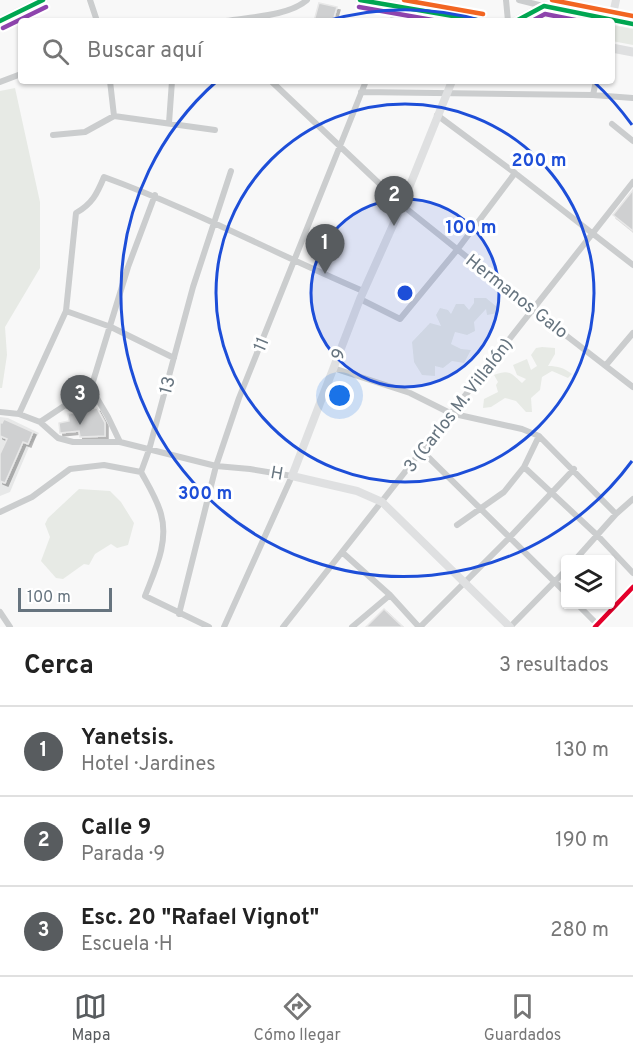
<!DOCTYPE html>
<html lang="es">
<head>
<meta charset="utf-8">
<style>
	body { margin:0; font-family:Overpass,sans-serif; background:#f6f6f6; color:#222 }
	.controls { position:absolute; right:18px; bottom:18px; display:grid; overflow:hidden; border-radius:6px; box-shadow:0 2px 4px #0004 }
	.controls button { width:54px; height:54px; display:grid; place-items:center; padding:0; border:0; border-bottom:2px solid #e0e0e0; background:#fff; color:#222; font:30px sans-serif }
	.scale { position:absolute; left:18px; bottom:15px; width:94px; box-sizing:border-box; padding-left:6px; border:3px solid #66747f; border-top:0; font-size:16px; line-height:21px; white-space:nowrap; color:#66747f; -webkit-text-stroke:4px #fff; paint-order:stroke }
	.you { position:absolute; left:340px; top:396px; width:21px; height:21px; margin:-15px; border:4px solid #fff; border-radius:50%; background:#1a73e8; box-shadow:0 0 0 9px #1a73e833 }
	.badge { display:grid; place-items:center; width:39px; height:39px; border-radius:50%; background:#585c5f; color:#fff; font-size:20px; font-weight:700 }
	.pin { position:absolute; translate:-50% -50px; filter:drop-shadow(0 2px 3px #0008) }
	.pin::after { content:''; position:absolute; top:32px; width:21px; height:18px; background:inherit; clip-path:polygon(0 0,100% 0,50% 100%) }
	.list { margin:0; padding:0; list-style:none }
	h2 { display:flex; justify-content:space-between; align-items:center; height:78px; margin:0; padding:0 24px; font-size:26px }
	h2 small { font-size:20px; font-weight:400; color:#767676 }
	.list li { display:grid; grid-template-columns:39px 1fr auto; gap:18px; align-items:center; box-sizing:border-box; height:90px; padding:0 24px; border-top:2px solid #e0e0e0 }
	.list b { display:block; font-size:22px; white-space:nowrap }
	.list p { margin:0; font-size:20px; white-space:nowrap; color:#767676 }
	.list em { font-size:20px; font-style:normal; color:#767676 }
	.icon { flex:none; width:33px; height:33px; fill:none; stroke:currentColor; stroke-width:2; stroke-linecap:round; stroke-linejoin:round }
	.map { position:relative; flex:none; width:633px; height:627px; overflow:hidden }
	.search { position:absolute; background:#fff; box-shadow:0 2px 4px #0004; left:18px; right:18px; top:18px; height:66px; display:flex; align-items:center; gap:15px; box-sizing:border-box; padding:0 21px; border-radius:6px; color:#767676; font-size:22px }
	.sheet { height:348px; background:#fff }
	nav { display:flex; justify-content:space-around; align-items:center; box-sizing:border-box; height:84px; border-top:2px solid #e0e0e0; background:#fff; font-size:16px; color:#767676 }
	nav a { display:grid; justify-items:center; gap:3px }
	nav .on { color:#585c5f }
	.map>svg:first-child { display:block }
</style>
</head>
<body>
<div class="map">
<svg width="633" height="627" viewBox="0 0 633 627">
	<defs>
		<filter id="shadow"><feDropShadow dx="3" dy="3" stdDeviation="0" flood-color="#0004"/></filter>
	</defs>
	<rect width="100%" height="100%" fill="#f8f8f8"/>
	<path fill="#e7e8e8" d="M0,417L8,418L39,433L29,447L10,492L0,496Z"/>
	<path fill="#e7eae5" d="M546,10L595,21H525Z
		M612,25L633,29V45L612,41Z
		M15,88L40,202V268L5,327L7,355L2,388H0V91Z
		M474,298H486L497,307L498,313L487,315L486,309L474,322L475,331L467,335L455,332L451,344L461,349L471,350L464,363L452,361L443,368L435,366V376L422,375L414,362L412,342L430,323L441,326L436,315L440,308L448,310L451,314L456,304H464L469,310L474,303Z
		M542,347L555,348V354L548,366C558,366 564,368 572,374L568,378L552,371L542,377L540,390L531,398L532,412H526L516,401L505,398L491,407L483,408L484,399L498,392L496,385L498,382L494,375C509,369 511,373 522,383L526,379L517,375L513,365L527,359L531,370L537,366L531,355L536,348Z
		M79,489L110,491L121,502L134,523L128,545L117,548L111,544L95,554L89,565L84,564L63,579L56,578L41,561L50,537L45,524L48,518Z"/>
	<path fill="#cfd0d1" stroke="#e8e8e8" stroke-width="1.5" filter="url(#shadow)" d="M319,3L337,7L333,21H314Z
		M633,190V231L613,215Z
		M97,408L105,423V436L80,437L79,431L60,433L59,423L69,421L68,414Z
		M4,419L33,432L28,444L23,442L5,483L0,481V454L7,439L0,436V422L2,423Z
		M384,609L403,627H366Z"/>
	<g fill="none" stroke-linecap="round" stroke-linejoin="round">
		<path stroke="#cbcdce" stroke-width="6" d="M90,0L97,21
			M506,0L508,21
			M519,0L543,6
			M226,21C250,17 289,16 307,0
			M392,21L399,7
			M110,81L114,116
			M271,81L402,205L533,310L633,387
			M0,82L21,74
			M361,92L593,95L633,98
			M593,95L596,81
			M437,115L515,173L633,265
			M169,123L172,81
			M612,124L633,141
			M53,135L85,132L114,116L215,130
			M360,299L400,319L457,250L515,173
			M66,311L111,327L174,358
			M606,365L633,333
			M333,368L410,393L450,413L522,429L539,436L616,514
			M91,388L128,267L155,195
			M0,412L19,414L40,422L58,438L73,442H120L216,466L250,469L292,476L224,627
			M19,414L66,311L76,213C92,204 97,194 104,177C192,209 276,254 363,291
			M40,422L91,388L108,417L120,442
			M422,451L566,593
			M524,467L598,536L633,573
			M0,512L32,497L70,469L104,465L141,472
			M457,525L504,492L524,467L539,436
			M343,553L390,595L419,627
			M575,560L616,514L633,499
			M577,604L597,624
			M0,612L10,627
			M179,614L216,466L239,398L366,81
			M209,627L145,596C155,570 169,542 161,514C157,499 148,485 141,472L149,450L193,287L231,171
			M283,627L633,182
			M352,627L390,595
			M420,627L509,538L574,469
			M510,627L566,570"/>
		<path stroke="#dfe0e1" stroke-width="8" d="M416,0L420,10
			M612,19L616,0
			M452,81L402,205L360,299L292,476L357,491L382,502L510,627
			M595,627L633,587"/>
		<path stroke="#dfe0e1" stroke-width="9" d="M360,0L482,21
			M0,21L43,0
			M516,21L544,6L633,24
			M612,48L633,52"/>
		<defs>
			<path id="bus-1" d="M360,0L482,21
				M0,21L43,0
				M516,21L544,6L633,24"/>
			<path id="bus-2" d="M359,7L438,21
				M532,21L545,14L580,21
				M3,28L46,7"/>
			<path id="bus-3" d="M404,0L483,14
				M552,0L633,16"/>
			<path id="bus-4" d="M595,627L633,587"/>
		</defs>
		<use href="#bus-1" stroke="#fff" stroke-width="9"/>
		<use href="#bus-2" stroke="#fff" stroke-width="9"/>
		<use href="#bus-3" stroke="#fff" stroke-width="9"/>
		<use href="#bus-4" stroke="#fff" stroke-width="9"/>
		<use href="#bus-1" stroke="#00a651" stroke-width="4.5"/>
		<use href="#bus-2" stroke="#8e44ad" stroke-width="4.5"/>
		<use href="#bus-3" stroke="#f26522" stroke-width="4.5"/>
		<use href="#bus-4" stroke="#e4002b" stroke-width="4.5"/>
	</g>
	<circle cx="405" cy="293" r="94" fill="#1d4ed8" fill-opacity=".12"/>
	<g fill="none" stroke="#1d4ed8" stroke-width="3">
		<circle cx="405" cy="293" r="94"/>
		<circle cx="405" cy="293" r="189"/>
		<path d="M632 461A283 283 0 1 1 217 81M327 21A283 283 0 0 1 483 21M593 81A283 283 0 0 1 632 125"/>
	</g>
	<g text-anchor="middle" stroke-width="6" stroke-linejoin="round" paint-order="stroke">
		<g font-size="18" fill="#66747f" stroke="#fff">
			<text transform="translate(517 296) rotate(38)" y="6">Hermanos Galo</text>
			<text transform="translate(261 344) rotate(-68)" y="6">11</text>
			<text transform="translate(338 354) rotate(-69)" y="6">9</text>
			<text transform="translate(167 385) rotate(-75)" y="6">13</text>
			<text transform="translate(458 405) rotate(-52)" y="6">3 (Carlos M. Villalón)</text>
			<text transform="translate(277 473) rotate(10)" y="6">H</text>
		</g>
	</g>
	<circle cx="405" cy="293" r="9" fill="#1d4ed8" stroke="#fff" stroke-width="3"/>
	<g font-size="18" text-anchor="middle" font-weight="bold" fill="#1d4ed8" stroke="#fff" stroke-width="6" stroke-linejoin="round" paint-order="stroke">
		<text x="539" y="166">200 m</text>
		<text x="471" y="233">100 m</text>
		<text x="205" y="499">300 m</text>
	</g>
</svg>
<div class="controls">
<button><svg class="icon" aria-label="layers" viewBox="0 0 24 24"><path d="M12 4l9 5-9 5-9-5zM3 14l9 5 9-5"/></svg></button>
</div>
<div class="scale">100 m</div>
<div class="you"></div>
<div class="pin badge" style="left:325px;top:274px">1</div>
<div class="pin badge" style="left:394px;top:226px">2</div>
<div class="pin badge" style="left:80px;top:425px">3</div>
<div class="search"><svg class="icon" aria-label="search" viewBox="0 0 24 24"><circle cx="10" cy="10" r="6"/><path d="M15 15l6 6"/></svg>Buscar aquí</div>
</div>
<section class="sheet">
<h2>Cerca<small>3 resultados</small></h2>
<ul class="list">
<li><span class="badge">1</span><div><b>Yanetsis.</b><p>Hotel · Jardines</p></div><em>130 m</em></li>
<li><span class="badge">2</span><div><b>Calle 9</b><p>Parada · 9</p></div><em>190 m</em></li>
<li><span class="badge">3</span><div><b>Esc. 20 &quot;Rafael Vignot&quot;</b><p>Escuela · H</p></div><em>280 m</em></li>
</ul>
</section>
<nav>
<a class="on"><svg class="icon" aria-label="map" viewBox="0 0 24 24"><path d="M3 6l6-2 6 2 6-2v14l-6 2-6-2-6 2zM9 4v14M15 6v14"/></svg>Mapa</a>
<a><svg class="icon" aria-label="directions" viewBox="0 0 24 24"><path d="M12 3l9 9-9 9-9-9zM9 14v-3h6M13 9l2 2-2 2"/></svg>Cómo llegar</a>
<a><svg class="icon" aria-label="saved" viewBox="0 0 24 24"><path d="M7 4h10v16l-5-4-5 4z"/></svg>Guardados</a>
</nav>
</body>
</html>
